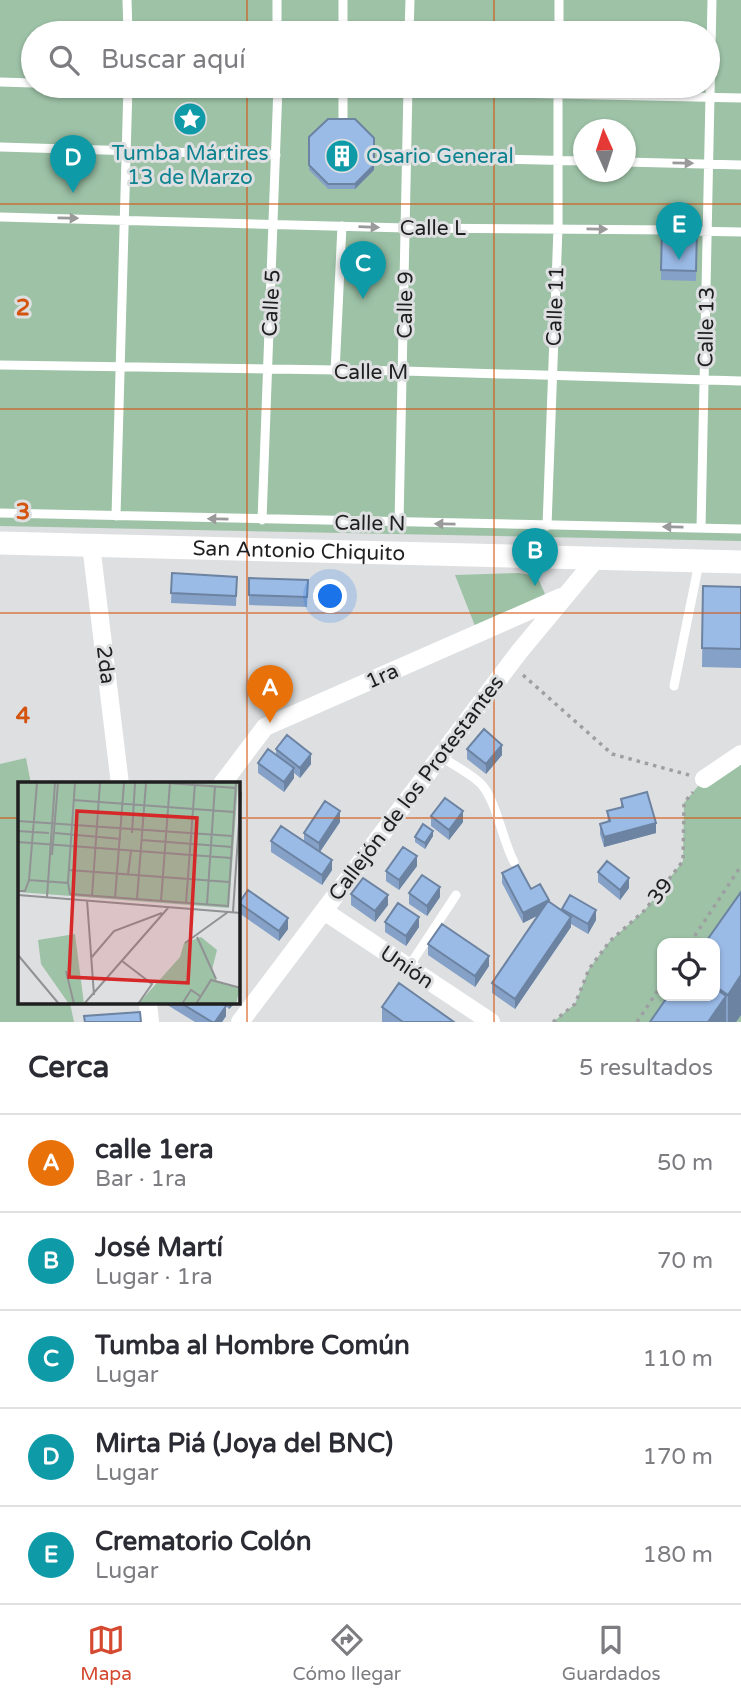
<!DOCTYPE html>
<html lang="es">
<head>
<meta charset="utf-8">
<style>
	body { margin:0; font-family:"Varela Round",sans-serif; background:#f7f7f7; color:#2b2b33 }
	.controls { position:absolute; right:21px; bottom:21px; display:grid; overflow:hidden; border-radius:14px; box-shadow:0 2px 5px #0004 }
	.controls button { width:63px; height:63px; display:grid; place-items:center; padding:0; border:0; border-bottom:2px solid #e1e1e2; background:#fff; color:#2b2b33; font:35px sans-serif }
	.compass { position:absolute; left:573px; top:119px; width:63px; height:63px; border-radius:50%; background:#fff; box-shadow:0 2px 5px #0004; rotate:357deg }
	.you { position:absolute; left:331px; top:597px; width:24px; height:24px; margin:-18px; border:5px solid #fff; border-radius:50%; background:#1a73e8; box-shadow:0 0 0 10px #1a73e833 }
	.badge { display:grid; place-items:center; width:46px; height:46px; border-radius:50%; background:#d4492f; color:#fff; font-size:23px; font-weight:700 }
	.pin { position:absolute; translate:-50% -58px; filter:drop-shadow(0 2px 4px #0008) }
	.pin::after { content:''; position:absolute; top:37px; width:24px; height:21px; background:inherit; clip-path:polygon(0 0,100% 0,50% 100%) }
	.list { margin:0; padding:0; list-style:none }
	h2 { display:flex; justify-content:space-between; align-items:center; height:91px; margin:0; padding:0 28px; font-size:30px }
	h2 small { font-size:23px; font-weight:400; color:#7c7c81 }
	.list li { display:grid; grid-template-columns:46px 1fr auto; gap:21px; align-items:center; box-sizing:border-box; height:98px; padding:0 28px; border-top:2px solid #e1e1e2 }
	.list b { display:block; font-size:26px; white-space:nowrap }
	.list p { margin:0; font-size:23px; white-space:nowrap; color:#7c7c81 }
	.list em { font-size:23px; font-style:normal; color:#7c7c81 }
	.icon { flex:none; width:38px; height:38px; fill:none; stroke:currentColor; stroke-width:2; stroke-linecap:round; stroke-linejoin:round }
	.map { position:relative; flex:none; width:741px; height:1022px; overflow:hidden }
	.search { position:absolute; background:#fff; box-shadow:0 2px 5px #0004; left:21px; right:21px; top:21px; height:77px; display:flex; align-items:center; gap:18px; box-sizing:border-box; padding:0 24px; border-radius:38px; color:#7c7c81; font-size:26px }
	.sheet { height:581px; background:#fff }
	nav { display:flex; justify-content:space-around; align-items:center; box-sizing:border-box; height:98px; border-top:2px solid #e1e1e2; background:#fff; font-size:19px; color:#7c7c81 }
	nav a { display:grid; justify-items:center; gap:4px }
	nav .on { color:#d4492f }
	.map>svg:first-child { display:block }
</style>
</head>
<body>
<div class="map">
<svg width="741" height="1022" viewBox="0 0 741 1022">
	<rect width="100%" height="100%" fill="#dddfe1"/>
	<path fill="#9dc2a6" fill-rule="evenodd" d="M0,0H741V541L0,526ZM33,33H708V86H33ZM584,130H626V172H584Z
		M519,573L537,576L545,594L538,601L475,626L455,575Z
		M26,758L31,784H19V1003H70L74,1022H0V764Z
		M741,762V1022H553L575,1004L589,969L610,941L645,910L683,861L684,803L704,779ZM662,943H715V996H662Z"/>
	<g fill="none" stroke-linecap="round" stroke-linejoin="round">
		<path stroke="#9e9fa1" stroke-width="3.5" stroke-dasharray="3.5 5" stroke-linecap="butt" d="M523,675L612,754L689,775
			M690,943L741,866
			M553,1022L575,1004L589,969L610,941L645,910L683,861L684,803L693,792
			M637,1022L662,984"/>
		<path stroke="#fff" stroke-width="9" d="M127,0L128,33
			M277,0V33
			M343,0V33
			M409,33L410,0
			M559,33V0
			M0,82L33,83
			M174,86L741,98
			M343,118V87
			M0,147L276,155
			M408,157L584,161
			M626,162L741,165
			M0,217L406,228L674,230
			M688,231L741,232
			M0,365L404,371L741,381
			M335,372L342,226
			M0,513L741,529
			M116,516L128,86
			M262,520L278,86
			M399,523L408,87
			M547,526L558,228V86
			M701,528L712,0
			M674,686L699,563
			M440,756C453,765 472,774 482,785C497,803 502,839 514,862
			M408,968L456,895"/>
		<path stroke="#fff" stroke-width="18" d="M91,545L120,784
			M704,779L741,754
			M222,784L265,727L561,597
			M324,911L491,1022
			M148,1003L150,1022
			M240,1022L519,652L597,558"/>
		<path stroke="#fff" stroke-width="23" id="s1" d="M0,543L741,562"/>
	</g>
	<path fill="#85a1c7" d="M309,137L374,138V170L355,189H328L309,170Z
		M662,228L697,229L696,281L661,280Z
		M172,573L237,577L236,606L171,603Z
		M249,578L308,580L307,607L249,605Z
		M703,586L741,587V668L702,667Z
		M276,749L311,764L300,778L294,773V778L284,792L258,773V763L276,755Z
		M467,749L502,755L486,774L467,759Z
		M621,799L656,833L604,847L600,834V824L608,822L607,811L621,807Z
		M431,816L463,822L449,840L431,826Z
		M340,822L320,852L332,870L322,885L271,852V841L304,842V833Z
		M433,836L425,849L415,842V837Z
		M417,866L399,890L386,881V871Z
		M598,872L629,888L620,900L598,882Z
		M502,873L531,889L562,911V909L596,920L588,934L571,924V927L515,1009L492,993V983L538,915L523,923L502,883Z
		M741,892V1015L736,1022H650L715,996V943Z
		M409,893L440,897L427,916L409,904Z
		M351,894L388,905L375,922L351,905Z
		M239,903L288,929L279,941L239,913Z
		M385,922L419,927L406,946L385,932Z
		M428,944L489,966L475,987L428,955Z
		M164,1003H235L229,1009L226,1006V1016L222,1022H195Z
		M382,1007L454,1022H382Z"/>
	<path fill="#6c83a2" d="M374,165V170L355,189V184Z
		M502,745V755L486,774V764Z
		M311,754V764L300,778V768Z
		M294,768V778L284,792V782Z
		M340,811V822L319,853V843Z
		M463,811V822L449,840V830Z
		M656,823V833L604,847V837Z
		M433,831V836L425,849V843Z
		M417,856V866L399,890V880Z
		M332,860V870L322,885V875Z
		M629,878V888L620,900V890Z
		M440,887V897L427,916V906Z
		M388,895V905L375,922V911Z
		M549,900V910L523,923V913Z
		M596,910V920L588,934V924Z
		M419,917V927L406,946V936Z
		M571,917V927L515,1009V999Z
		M288,918V929L279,941V931Z
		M489,956V966L475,987V976Z
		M741,975V1015L736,1022H728V995Z
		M726,996V1022H708Z
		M229,1003H235L229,1009Z
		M226,1006V1016L222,1022H215Z"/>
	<path fill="#9bbbe7" stroke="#6c83a2" stroke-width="2" d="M328,119H355L374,138V165L355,184H328L309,165V137Z
		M662,228L697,229L696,271L661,270Z
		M172,573L237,577L236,596L171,593Z
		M249,578L308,580L307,597L249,595Z
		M703,586L741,587V649L702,648Z
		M484,729L502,745L486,764L467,749Z
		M287,735L311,754L300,768L276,749Z
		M268,749L294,768L284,782L258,763Z
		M647,792L656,823L604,837L600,824L610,821L607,811L623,807L621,799Z
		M445,798L463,811L449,830L431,816Z
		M325,801L340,811L319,843L304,833Z
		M423,824L433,831L425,843L415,837Z
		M281,826L332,860L322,875L271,841Z
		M403,847L417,856L399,880L386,871Z
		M607,861L629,878L620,890L598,872Z
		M518,865L531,889L540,884L549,900L523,913L502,873Z
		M422,875L440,887L427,906L409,893Z
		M363,878L388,895L375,911L351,894Z
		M248,890L288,918L279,931L239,903Z
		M741,892V975L728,995L715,986V943H705Z
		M570,895L596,910L588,924L562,909Z
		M548,901L571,917L515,999L492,983Z
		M398,903L419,917L406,936L385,922Z
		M442,924L489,956L475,976L428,944Z
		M399,983L454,1022H403L382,1007Z
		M715,988L726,996L708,1022H650L668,996H715Z
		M181,1003H221L226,1006L215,1022H212Z
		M140,1012L141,1022H85L84,1016Z"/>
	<defs><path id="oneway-solid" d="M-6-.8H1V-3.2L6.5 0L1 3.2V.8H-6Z" transform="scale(1.75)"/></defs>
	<g fill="#9a9a9b">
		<use href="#oneway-solid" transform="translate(683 163) rotate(1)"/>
		<use href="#oneway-solid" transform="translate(68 218) rotate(1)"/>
		<use href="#oneway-solid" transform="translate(369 227) rotate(2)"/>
		<use href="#oneway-solid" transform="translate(597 229) rotate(1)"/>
		<use href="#oneway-solid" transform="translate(218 519) rotate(-179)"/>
		<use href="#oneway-solid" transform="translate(445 524) rotate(-179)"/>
		<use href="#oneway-solid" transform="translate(673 527) rotate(-179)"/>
	</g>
	<path fill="none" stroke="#d4530e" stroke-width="2" stroke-opacity="0.55" d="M247,0V33M494,0V33M247,86V1022M494,86V1022M0,204H741M0,409H741M0,613H741M0,818H19M238,818H741"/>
	<defs>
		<symbol id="sight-disc" viewBox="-11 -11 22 22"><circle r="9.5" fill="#0f9aa8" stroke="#dddfe1"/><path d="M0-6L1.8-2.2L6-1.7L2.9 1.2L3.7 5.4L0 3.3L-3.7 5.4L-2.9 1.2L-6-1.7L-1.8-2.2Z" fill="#fff"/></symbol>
		<symbol id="building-disc" viewBox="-11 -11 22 22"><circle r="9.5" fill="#0f9aa8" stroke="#dddfe1"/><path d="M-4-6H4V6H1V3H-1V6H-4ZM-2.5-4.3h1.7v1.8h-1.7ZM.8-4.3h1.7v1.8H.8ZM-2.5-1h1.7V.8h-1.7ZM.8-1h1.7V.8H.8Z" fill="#fff"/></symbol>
	</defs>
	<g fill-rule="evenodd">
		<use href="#sight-disc" x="171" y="100" width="38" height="38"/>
		<use href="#building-disc" x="323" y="137" width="38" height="38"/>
	</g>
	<g text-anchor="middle" stroke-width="6" stroke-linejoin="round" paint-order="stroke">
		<g font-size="21" fill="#0d838f" stroke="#dddfe1">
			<text x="190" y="160">Tumba Mártires<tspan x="190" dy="24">13 de Marzo</tspan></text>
			<text x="366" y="163" text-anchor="start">Osario General</text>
		</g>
		<g font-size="21" fill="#1f1f20" stroke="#dddfe1">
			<text x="433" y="235">Calle L</text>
			<text transform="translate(271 303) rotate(-87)" y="7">Calle 5</text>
			<text transform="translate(405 305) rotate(-89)" y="7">Calle 9</text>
			<text transform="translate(555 306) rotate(-88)" y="7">Calle 11</text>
			<text transform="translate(706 327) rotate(-89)" y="7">Calle 13</text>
			<text x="371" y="379">Calle M</text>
			<text transform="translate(370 523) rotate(1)" y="7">Calle N</text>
			<text dy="7" stroke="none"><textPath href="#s1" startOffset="299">San Antonio Chiquito</textPath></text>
			<text transform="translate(106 665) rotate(83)" y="7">2da</text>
			<text transform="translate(382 676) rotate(-24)" y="7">1ra</text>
			<text transform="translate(416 788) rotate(-53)" y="7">Callejón de los Protestantes</text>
			<text transform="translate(660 891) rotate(-52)" y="7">39</text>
			<text transform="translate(407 967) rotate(34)" y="7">Unión</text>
		</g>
	</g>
	<g transform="translate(18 782)">
		<rect width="222" height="222" fill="#dddfe1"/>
		<path d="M0,1H220L211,126L0,110ZM57,152L66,222H51L23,182L20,158ZM183,155L199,168L194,188L199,199L222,206L218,222H120L162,175L166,161Z" fill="#9dc2a6"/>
		<path fill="none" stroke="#919294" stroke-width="2" d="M150,1L218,6M55,18L216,30M0,39L214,54M0,49L31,51M37,51L103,57M114,51L117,1M124,58L214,65M0,60L213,76M34,73L40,1M51,88L211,100M110,92L113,69M11,98L19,1M50,100L57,1M0,109H7L11,98L50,101L52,112L210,124L218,1M0,113L223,131M74,114L82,1M29,115L37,1M97,116L106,1M119,117L128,1M69,118L76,213M143,119L152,1M168,121L177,1M189,122L197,4M215,130L223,10M179,155L198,197M167,161L210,130M0,173L41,222M73,176L96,149L144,131M104,179L134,202L120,222M48,189L56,222M66,222L150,126M164,222L173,208L182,214M178,222L193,198L223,206"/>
		<path fill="#d62828" fill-opacity="0.15" stroke="#d62828" stroke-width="3.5" d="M59,29L179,36L170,201L51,195Z"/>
		<rect width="222" height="222" fill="none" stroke="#1f1f20" stroke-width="3.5"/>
	</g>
	<g font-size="23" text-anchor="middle" font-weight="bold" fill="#d4530e" stroke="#dddfe1" stroke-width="6" stroke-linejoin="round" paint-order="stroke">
		<text x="23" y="315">2</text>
		<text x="23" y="519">3</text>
		<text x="23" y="723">4</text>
	</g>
</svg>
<div class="controls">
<button><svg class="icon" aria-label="locate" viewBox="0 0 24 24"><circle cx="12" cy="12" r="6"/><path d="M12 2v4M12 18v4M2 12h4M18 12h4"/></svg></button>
</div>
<svg class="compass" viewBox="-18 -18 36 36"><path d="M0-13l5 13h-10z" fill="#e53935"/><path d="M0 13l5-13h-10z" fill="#7c7c81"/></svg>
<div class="you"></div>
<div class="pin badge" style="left:270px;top:723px;background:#e8710a">A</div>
<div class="pin badge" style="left:535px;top:586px;background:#0f9aa8">B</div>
<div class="pin badge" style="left:363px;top:299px;background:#0f9aa8">C</div>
<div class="pin badge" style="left:73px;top:193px;background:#0f9aa8">D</div>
<div class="pin badge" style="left:679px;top:260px;background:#0f9aa8">E</div>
<div class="search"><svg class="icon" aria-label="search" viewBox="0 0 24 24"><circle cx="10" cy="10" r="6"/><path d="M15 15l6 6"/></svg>Buscar aquí</div>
</div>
<section class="sheet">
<h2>Cerca<small>5 resultados</small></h2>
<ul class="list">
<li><span class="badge" style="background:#e8710a">A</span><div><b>calle 1era</b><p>Bar · 1ra</p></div><em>50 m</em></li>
<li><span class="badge" style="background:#0f9aa8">B</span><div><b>José Martí</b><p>Lugar · 1ra</p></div><em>70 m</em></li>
<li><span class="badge" style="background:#0f9aa8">C</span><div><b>Tumba al Hombre Común</b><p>Lugar</p></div><em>110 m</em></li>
<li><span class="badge" style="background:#0f9aa8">D</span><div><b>Mirta Piá (Joya del BNC)</b><p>Lugar</p></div><em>170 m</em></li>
<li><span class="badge" style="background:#0f9aa8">E</span><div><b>Crematorio Colón</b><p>Lugar</p></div><em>180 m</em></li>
</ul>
</section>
<nav>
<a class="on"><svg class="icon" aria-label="map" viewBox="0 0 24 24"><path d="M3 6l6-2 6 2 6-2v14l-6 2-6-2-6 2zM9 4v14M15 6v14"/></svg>Mapa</a>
<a><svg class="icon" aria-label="directions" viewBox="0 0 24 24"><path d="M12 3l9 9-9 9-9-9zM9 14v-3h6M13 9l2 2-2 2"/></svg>Cómo llegar</a>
<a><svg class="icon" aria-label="saved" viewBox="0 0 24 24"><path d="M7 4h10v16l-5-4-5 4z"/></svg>Guardados</a>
</nav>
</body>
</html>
